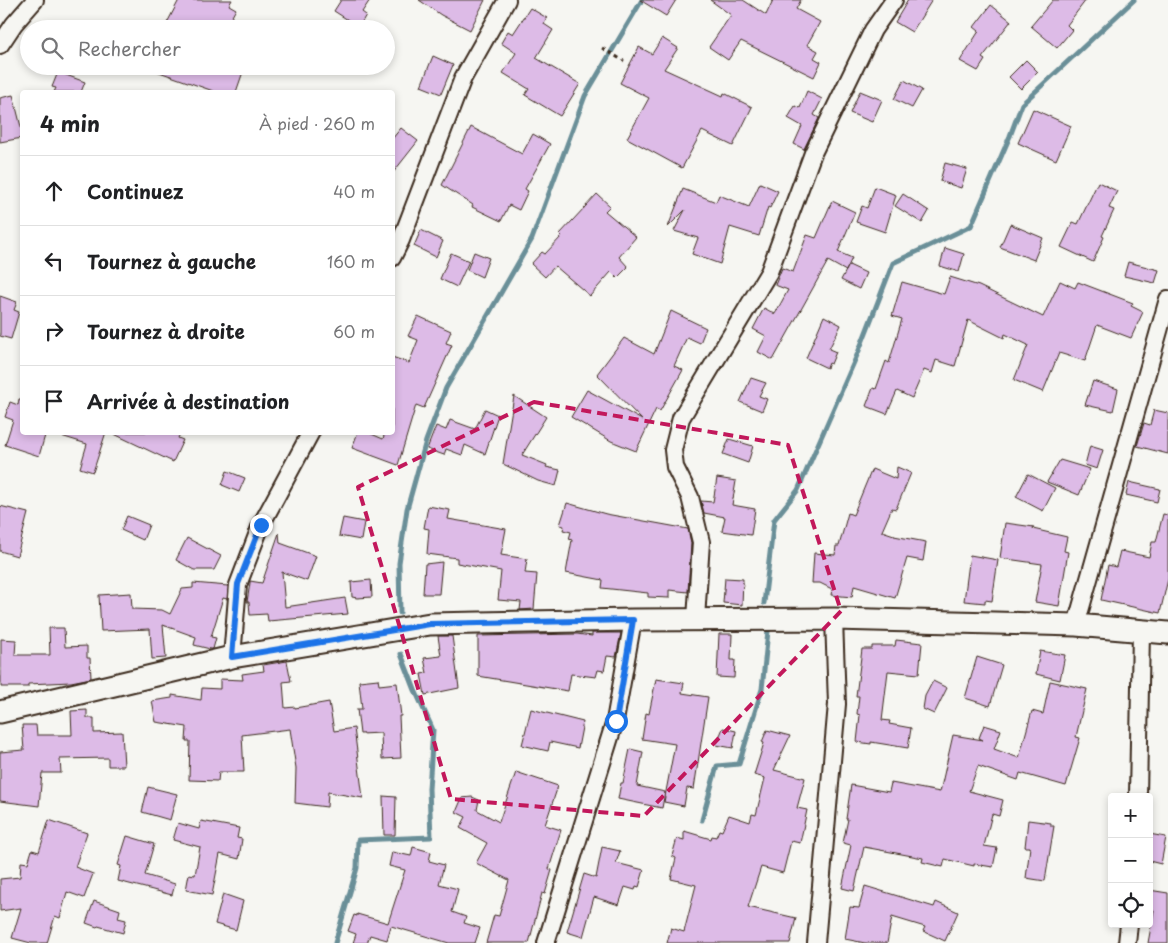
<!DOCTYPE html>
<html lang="fr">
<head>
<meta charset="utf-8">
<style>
	body { margin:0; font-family:"Playpen Sans",sans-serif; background:#f6f6f6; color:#202124 }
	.controls { position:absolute; right:15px; bottom:15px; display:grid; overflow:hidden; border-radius:5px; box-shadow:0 2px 8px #0003 }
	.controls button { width:45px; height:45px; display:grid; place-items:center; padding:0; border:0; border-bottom:1px solid #e0e0e0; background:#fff; color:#202124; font:25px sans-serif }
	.stop { position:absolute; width:15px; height:15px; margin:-11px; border:4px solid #1a73e8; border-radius:50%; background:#fff }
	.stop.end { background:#1a73e8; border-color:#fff; box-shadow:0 1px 5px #0008 }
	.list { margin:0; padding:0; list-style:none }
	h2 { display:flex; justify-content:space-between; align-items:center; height:65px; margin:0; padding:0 20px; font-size:21px }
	h2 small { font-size:16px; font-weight:400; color:#757577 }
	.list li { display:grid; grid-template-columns:32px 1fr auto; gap:15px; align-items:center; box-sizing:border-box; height:70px; padding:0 20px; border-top:1px solid #e0e0e0 }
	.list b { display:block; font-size:19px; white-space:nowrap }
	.list em { font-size:16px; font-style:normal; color:#757577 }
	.icon { flex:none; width:28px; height:28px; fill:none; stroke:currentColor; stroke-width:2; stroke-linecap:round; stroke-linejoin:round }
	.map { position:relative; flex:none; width:1168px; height:943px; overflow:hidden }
	.search { position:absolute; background:#fff; box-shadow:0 2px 8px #0003; left:20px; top:20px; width:375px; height:55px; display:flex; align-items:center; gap:12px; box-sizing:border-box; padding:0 18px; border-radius:28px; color:#757577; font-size:19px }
	.panel { position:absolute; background:#fff; box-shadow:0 2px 8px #0003; left:20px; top:90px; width:375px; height:345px; border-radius:5px }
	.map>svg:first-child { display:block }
</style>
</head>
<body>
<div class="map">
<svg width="1168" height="943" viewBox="0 0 1168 943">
	<rect width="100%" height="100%" fill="#f6f6f2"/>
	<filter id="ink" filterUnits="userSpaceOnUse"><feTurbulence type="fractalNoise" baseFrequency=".02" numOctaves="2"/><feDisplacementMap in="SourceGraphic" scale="10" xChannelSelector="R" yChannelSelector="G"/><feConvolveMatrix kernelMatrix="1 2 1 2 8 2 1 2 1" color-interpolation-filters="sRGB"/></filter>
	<g filter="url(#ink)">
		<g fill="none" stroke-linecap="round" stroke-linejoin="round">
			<path stroke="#6a8f98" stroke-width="5" d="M764,603L774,520L798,490L858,353L893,263L971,226L1010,136L1022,104L1134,0
				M400,613L399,563L407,509L426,441L446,388L532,239L585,96L642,0
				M702,820L717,766L739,764L762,689L768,631
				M335,943L357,868L358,840L431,837L429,789L433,730L415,690L401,654"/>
		</g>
		<path fill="#ddbbe7" stroke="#3b2a1e" d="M179,0H232L229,5L236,9L225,29H179L167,23Z
			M341,0H370L362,12L366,15L359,27L334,11Z
			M419,0H485L470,30L441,15Z
			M640,0H676L666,16Z
			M710,0H743L766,15L773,0H801L796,9L820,22L807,45L818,51L814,58L821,62L814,77L741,41L728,60L709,47L731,15Z
			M908,0H932L912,32L895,22Z
			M1053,0H1086L1067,25L1072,30L1057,48L1031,26Z
			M991,5L1011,21L982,58L985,60L978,71L960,61L979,31L974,27Z
			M530,8L547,18L544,24L553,30L536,58L580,84L560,116L525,95L529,89L503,73L516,53L501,43L508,31L513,34Z
			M662,38L678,48L664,69L723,96L724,93L752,107L733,146L702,131L682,168L627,138L649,98L620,83L639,47L652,54Z
			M433,56L453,65L441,94L421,86Z
			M1026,60L1038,72L1021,89L1009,77Z
			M149,66H245L236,92H216L148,68Z
			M58,72L85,82L81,92H54L56,88L52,87Z
			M904,80L922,90L912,108L894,99Z
			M807,91L822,99L814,115L819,118L804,149L794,144L802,126L788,118L795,106L800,108Z
			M860,91L882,100L872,122L850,113Z
			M13,95L22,131V138L0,142V98Z
			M1033,109L1071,126L1056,160L1018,143Z
			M471,127L522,154L533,134L550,144L525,189L528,191L519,210L509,205L501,221L472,207L473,205L442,185Z
			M401,128L418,141L392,174V139Z
			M945,163L967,169L961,188L940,181Z
			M1098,182L1117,191L1109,208L1114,210L1102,236L1104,237L1093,262L1061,247L1073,222L1078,224Z
			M760,183L778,191L770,208L768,207L759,236L730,227L720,264L692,254L698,238L674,231L685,210L668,227L683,189L716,202L719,195L749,207Z
			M875,187L896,195L885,232L856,222L862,206L867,208Z
			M597,194L610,206L605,211L636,237L619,257L628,267L617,278L611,272L590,296L555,266L545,277L531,264L542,252L545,254L562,236L560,234Z
			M903,194L929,211L922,223L895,206Z
			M832,201L855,212L838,252L852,258L846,271L828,261L773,360L758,352L766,336L753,329L764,308L775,314L788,290L775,285L782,268L793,272L807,235L816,238Z
			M1010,224L1043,238L1034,260L1000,247Z
			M421,230L443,241L436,257L414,246Z
			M945,248L964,254L959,272L940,266Z
			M474,252L489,258L482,277L467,270Z
			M451,253L469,261L457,287L440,279Z
			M1128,262L1159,270L1155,283L1124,276Z
			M849,265L866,273L859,289L841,280Z
			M950,277L979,286L1043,317L1060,281L1075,288L1078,282L1133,303L1131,306L1143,312L1131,338L1097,325L1085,361L1059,353L1043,392L1014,380L1028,345L1005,334L1004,338L968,320L955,366L936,360L932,373L924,370L912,398L897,391L887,414L866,406L873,388L876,389L886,361L889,363L902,319L892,316L902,282L944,294Z
			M0,296L17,302L14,310L19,312L11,339L0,336Z
			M671,311L706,328L700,343L687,337L674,366L683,370L660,411L656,409L636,451L611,441L571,417L587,390L642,420L597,374L624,338L654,354Z
			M418,316L451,331L446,343L452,345L424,408L416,405L398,465L352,448L358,432H367L383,439L385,432H392V357L409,363L418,340L408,336Z
			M824,316L841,325L829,349L836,352L831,364L829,363L827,368L806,358Z
			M751,378L766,383L759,396L767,399L762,411L740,402Z
			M1093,381L1118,389L1113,411L1085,405Z
			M514,396L546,417L522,455L547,465L546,467L560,470L556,486L538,481L503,464Z
			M19,399H22V432H46L39,456L5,445L13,420L5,417L10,402L18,405Z
			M485,409L498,415L485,454L465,445L462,455L446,449L444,455L427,449L436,426L446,430L450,420L475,429Z
			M1154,410L1168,413V454L1137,446L1144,423L1150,425Z
			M59,432H106L93,472L80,468L87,444L58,435Z
			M110,432H181L178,438L183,440L173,462Z
			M729,439L753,446L748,463L723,454Z
			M1090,446L1103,450L1097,469L1085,465Z
			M1060,460L1090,469L1079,495L1047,482Z
			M897,467L911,473L896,509L892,508L882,531L894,535V536L926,542L923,561L907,558L895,598L854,586L852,597L831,595L832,589L820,583H812L814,553L835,555L836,546H839L848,513L853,515L872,469L896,479Z
			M227,471L245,478L239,492L222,485Z
			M1028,474L1055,488L1043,511L1016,497Z
			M717,478L736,481L732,505L755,509L751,535L722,531L725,517L704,513L701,501L713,502Z
			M1129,482L1160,489L1157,502L1126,495Z
			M567,503L606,514L688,529L691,543L688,592L669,590V598L648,597V593L602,588L603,580L566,573L572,540L569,539L571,532L563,530L564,526L560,525Z
			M0,506L28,513L17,556L0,551Z
			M428,506L450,510L448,519L506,529L501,555L527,559L525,573L537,574L534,609L520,610L521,602L498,600L501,571L457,563V558L427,554L429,529L424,528Z
			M1163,514L1168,515V579L1160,613L1101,600L1108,565L1116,567L1120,551L1149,557L1152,542H1156Z
			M127,516L149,525L143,540L121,530Z
			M343,518L364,522L361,540L339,536Z
			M1005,523L1034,527L1033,529L1067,537L1064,551L1068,552L1059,606L1035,602L1042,564L1000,558Z
			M279,533L280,543L316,556L307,581L282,572L285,607L345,598L348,614L268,621L267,614L250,615L249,602H247L250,583V581L262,583Z
			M187,538L221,556L214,570H194L176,560Z
			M970,555L998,560L992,601L985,600V603L964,601Z
			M442,562L439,594H423L425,564Z
			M725,578L743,579L742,605L723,603Z
			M371,580L372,597L357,598L352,597L351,582Z
			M193,583L228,586L227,599L223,598L211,637L216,638L213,649H210L194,645L196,637L163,625L166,658L152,659L150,629L101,631L99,595L131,593L132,609L162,610L170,614L182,589L193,588Z
			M49,628H64L65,647L87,646V658H90L91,678L71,682L28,684V687H1V639L16,640L15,655H50Z
			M592,633H621L616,657L607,656L604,671L598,670L596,677L571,674L568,691L478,676V636L577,634L592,636Z
			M719,634H732L731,660H735L734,678L717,677Z
			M438,636H452L459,688L425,695L421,674L427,673L424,658L441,656Z
			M896,640L922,643L919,674L888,671L882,720L890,721L889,724L911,728L908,748L871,742V744L857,742L860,715L857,714L859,696H856L862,649H872V646H895Z
			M1040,651L1065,655L1060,680L1036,674Z
			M977,657L1002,665L990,706L965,698Z
			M287,661L291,681L283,682L285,708L295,707V708L329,702L334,731L354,728L363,798L328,792L327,807L295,803L296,768L290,729L242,735L244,772H219L218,781L189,780L190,741H186L187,727L156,722L152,701L172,698V695L201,700L202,688L220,689V679L243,680L242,674L264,671L263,665Z
			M378,679L379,685L397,683L401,716H399L401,758L382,759L381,733L360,734L357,709H362L359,681Z
			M656,679L684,683L682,693L708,697L694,789L687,788L684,806L664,802L675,744L642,739L646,713L649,714Z
			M933,681L947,688L934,714L923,709L925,696Z
			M1050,681L1087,689L1076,737L1080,738L1066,786L1020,773L1018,780L978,766L969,791L1003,800L999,816L992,814L984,846L997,848L993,867L974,864V866L945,859L943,867L922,862L923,858L864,847L854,891L842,888L851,845L843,843L848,819H846L851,785L889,792L891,783L940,792L953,735L983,740L979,738L984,725L1001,730L994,749L1019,758L1032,711L1043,714Z
			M531,709L583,722L578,748L550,742L548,751L522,745Z
			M87,710V718H94V733L122,732L124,766H108V758L60,759L61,773H42L39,806L0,801V752L24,750L22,725H36L37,735H72L71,711Z
			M723,728L736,731L733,748L716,745Z
			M767,730L790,736L774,770L805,778L797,808L807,810L800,843L791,841L783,873L761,867L748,907L796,918L790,943H667L671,928L684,932L696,885L671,879L676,858L672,856L677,838L684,840V831L711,839L712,836L716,837L719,830L722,831L729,815L750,822L752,814L756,815L765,778L754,775L764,743L762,742Z
			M630,749L643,752L637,786L665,792L662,808L618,799L621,783H623Z
			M516,772L558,786L545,825L561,830L549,869L552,870L545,894L542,893L529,943H486L494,915L499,916L509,880L476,863L487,843L460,828L466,817L456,812L462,798L472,797L479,800L477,810L499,822Z
			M148,787L177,794L170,820L142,812Z
			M383,796L396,797L395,835H384Z
			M49,820L87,833L75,867L93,874L84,898L67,892L60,918L55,916L47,943H31L12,938L21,908L0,911V879L20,877L21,862L28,863L32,850L39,852Z
			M1028,820L1051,823V826H1054L1045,881L1026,878L1030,847H1025Z
			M201,821L239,828L237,838L242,839L239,859L220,854L212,895L186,890L189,874L195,875L200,847L173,840L178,823L199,829Z
			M1149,834L1166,837L1161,864L1149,861Z
			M127,836L154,844L145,875L175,884L172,895L118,881L121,866L118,865Z
			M413,847L431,852L429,861L444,865L439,884L458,889L452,912L466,917L464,923L480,928L475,943H449L391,926L387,940L370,935L367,943H353L356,934L348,931L354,915L357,916V914L388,923L405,870L389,866L392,852L411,856Z
			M602,847L620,851L616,863L644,870L639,887L636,886L635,890L625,887L619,905L594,897L583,937L567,932L584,874L596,878Z
			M865,886L934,907L936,902L958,912L945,941L923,931L925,927L892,917L887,943H865L845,939L850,907L859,908Z
			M1149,890L1168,893V943H1148L1154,910L1149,909Z
			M223,894L243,901L236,930L215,924Z
			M94,901L120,910L118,918L126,920L123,933L98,926L97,927L86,923Z"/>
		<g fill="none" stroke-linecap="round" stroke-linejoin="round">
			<defs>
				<path id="minor" d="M0,45L14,24L35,0
					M392,258L401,240L463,78L507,0
					M696,619L701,542L690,497L675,467L673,450L681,418L769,272L813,153L873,30L894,0
					M1076,625L1168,299
					M232,657L238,585L261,525L311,432
					M1138,797L1141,631
					M546,943L615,721L633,620
					M816,943L837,704L834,619
					M1127,943L1129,924"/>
				<path id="tertiary" d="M0,712L232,657L430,624L633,620L834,619L1076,625L1168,633"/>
			</defs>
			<use href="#minor" stroke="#3b2a1e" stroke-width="20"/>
			<use href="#tertiary" stroke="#3b2a1e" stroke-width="25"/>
			<path stroke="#3b2a1e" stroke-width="3" stroke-dasharray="4 4" stroke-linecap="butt" d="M602,48L624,61"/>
			<use href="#minor" stroke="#f6f6f2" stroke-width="16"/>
			<use href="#tertiary" stroke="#f6f6f2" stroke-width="21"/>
		</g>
	</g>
	<g fill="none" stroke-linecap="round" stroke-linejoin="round" filter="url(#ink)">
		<path stroke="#1a73e8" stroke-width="6" d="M261,525L238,584L232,657L430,624L633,620L616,721"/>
	</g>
	<path fill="none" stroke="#c2185b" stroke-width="4" stroke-dasharray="10 6" stroke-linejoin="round" d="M534,402L788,445L841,611L644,816L451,799L358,487Z"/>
</svg>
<div class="controls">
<button>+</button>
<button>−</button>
<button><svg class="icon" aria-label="locate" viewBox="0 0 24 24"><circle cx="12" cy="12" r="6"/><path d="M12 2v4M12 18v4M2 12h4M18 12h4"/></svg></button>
</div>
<div class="stop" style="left:616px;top:721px"></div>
<div class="stop end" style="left:261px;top:525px"></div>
<div class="search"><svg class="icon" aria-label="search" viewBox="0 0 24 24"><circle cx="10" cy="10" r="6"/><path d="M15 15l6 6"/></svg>Rechercher</div>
<section class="panel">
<h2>4 min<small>À pied · 260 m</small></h2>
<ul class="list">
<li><svg class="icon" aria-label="ahead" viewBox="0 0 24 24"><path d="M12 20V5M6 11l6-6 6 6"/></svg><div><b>Continuez</b></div><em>40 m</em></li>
<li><svg class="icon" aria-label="left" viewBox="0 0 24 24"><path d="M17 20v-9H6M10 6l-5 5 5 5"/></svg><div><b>Tournez à gauche</b></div><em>160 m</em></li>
<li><svg class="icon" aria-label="right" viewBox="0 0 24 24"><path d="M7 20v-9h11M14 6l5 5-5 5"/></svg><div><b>Tournez à droite</b></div><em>60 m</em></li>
<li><svg class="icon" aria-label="arrive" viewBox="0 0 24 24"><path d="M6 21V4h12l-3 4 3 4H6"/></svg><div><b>Arrivée à destination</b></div></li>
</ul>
</section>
</div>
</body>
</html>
